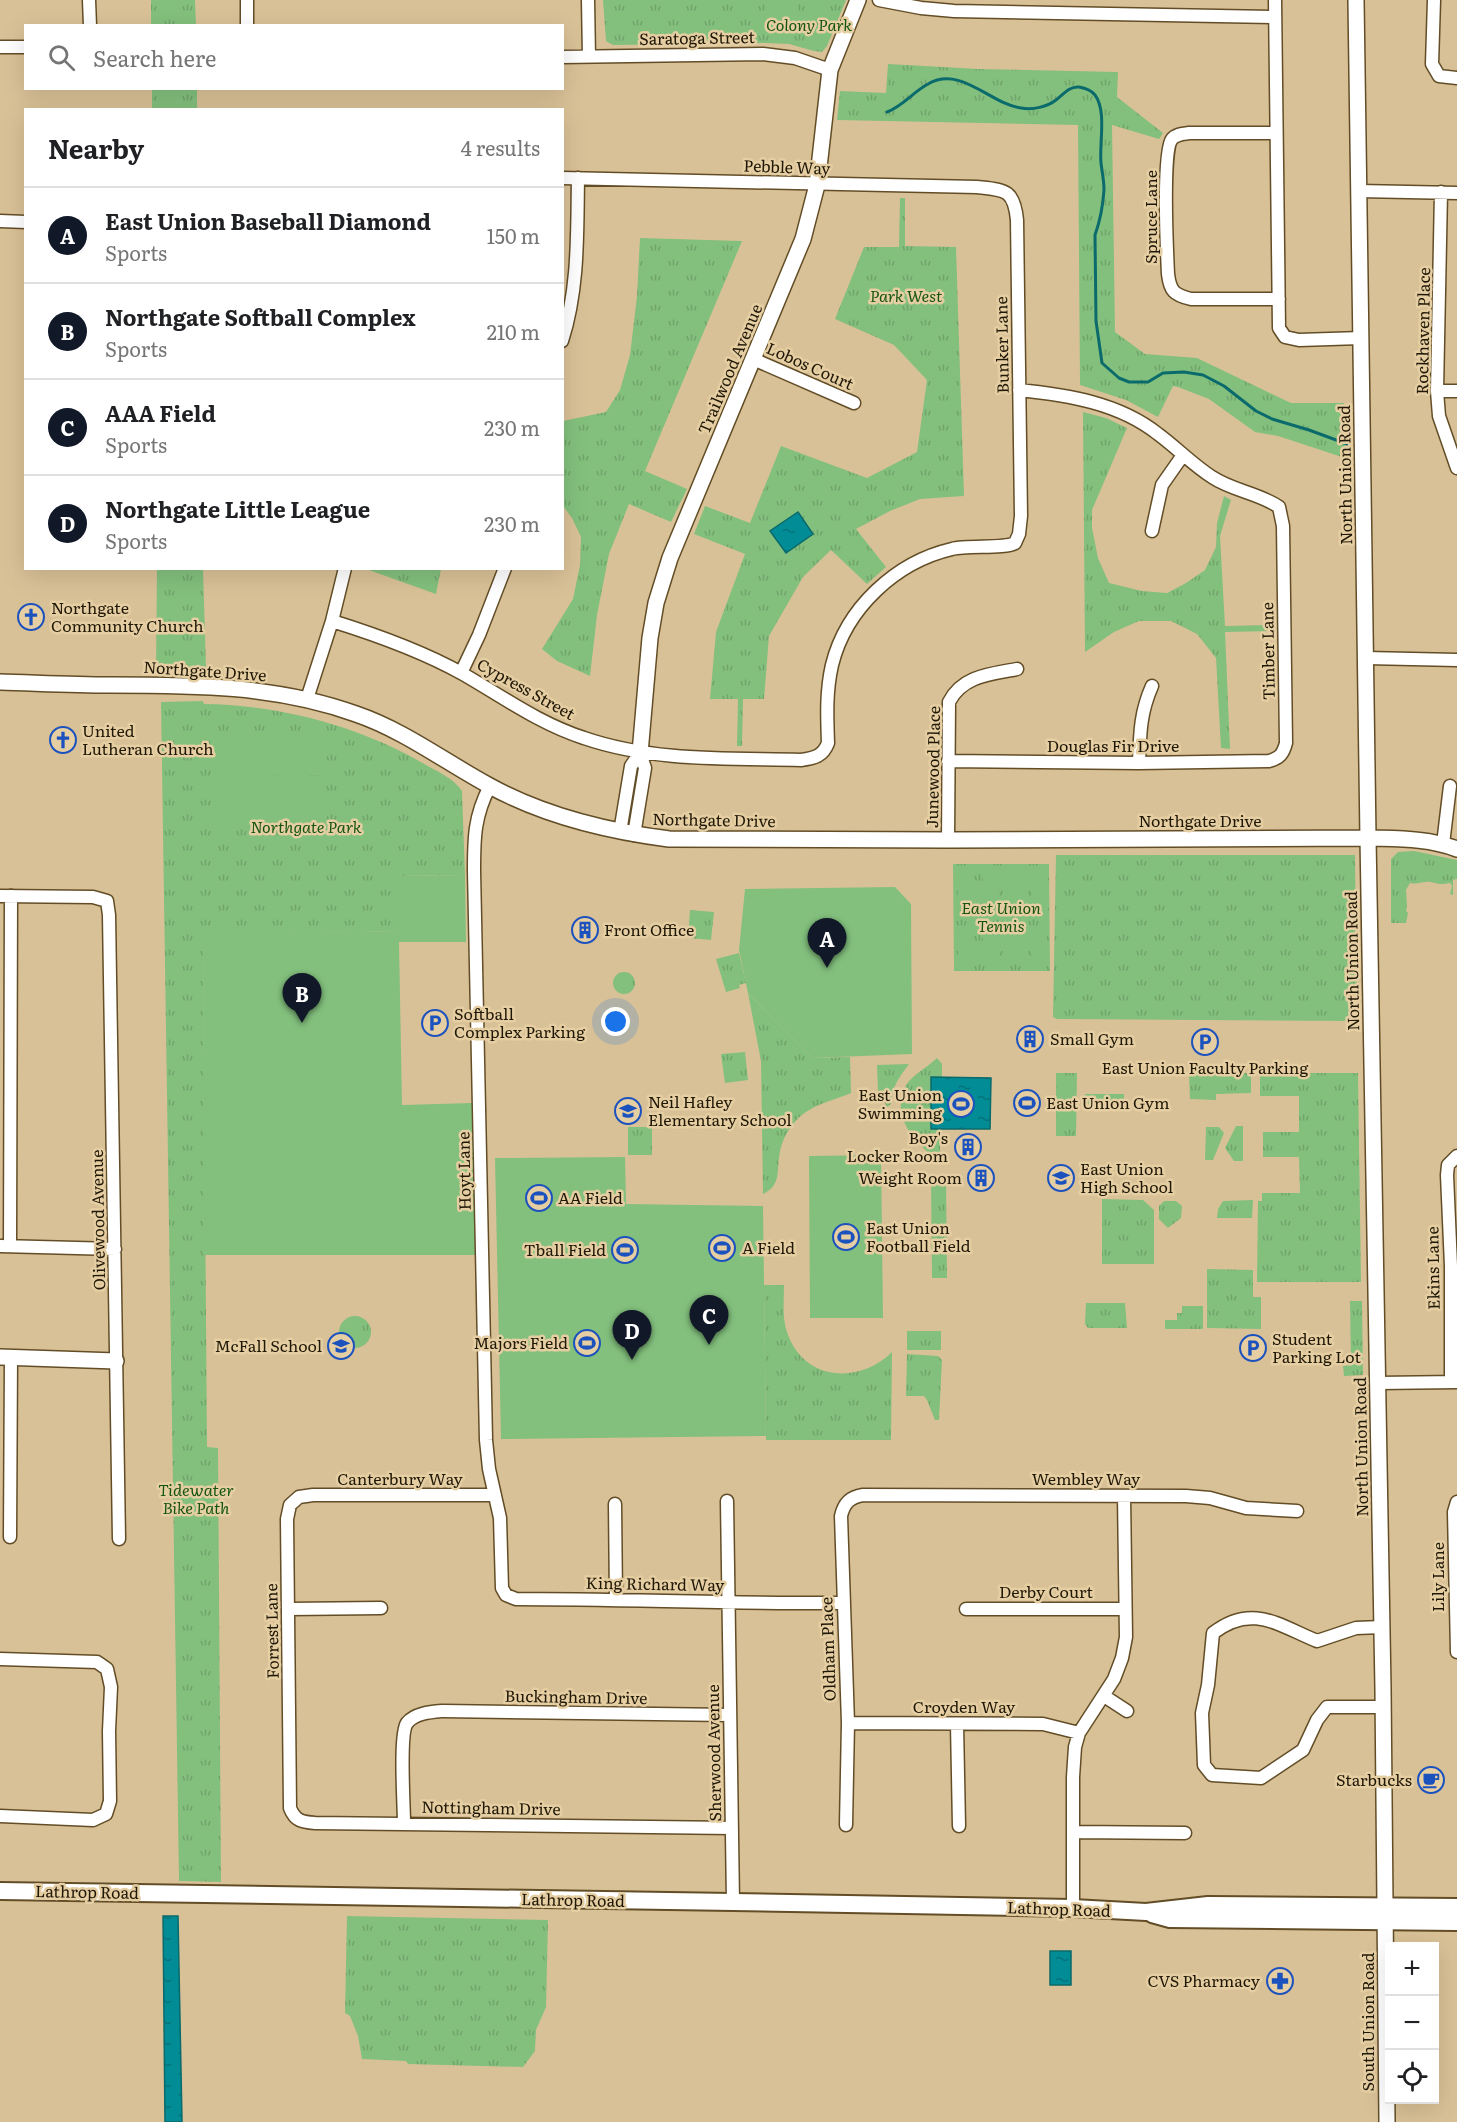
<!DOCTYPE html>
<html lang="en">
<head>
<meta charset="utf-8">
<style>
	body { margin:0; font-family:Literata,serif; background:#f2f2f2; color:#202124 }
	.controls { position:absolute; right:18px; bottom:18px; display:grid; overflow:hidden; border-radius:0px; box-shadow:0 6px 24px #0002 }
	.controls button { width:54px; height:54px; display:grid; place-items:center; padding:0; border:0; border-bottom:2px solid #e0e0e0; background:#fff; color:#202124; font:30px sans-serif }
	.you { position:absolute; left:616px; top:1022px; width:21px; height:21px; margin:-15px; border:4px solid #fff; border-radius:50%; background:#1a73e8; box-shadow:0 0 0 9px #1a73e833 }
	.badge { display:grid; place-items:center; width:39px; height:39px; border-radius:50%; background:#111827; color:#fff; font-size:20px; font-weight:700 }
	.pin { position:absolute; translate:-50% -50px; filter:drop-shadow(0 2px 3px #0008) }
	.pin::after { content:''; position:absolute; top:32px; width:21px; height:18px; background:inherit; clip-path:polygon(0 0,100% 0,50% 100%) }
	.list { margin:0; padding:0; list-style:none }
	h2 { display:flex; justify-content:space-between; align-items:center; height:78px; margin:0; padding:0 24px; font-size:26px }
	h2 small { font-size:20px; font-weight:400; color:#757577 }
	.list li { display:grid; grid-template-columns:39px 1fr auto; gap:18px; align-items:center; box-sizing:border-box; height:96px; padding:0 24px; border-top:2px solid #e0e0e0 }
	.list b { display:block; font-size:22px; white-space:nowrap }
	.list p { margin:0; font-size:20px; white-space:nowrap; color:#757577 }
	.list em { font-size:20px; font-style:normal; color:#757577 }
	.icon { flex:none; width:33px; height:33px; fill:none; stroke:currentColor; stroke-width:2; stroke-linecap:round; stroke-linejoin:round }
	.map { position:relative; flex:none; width:1457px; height:2122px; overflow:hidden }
	.search { position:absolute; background:#fff; box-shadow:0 6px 24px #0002; left:24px; top:24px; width:540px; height:66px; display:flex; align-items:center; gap:15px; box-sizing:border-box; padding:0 21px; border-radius:0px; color:#757577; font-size:22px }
	.panel { position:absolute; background:#fff; box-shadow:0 6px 24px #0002; left:24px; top:108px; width:540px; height:462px; border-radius:0px }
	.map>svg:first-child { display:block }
</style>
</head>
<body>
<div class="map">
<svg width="1457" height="2122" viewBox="0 0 1457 2122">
	<defs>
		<pattern id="grass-tufts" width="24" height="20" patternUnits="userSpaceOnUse" patternTransform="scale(1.5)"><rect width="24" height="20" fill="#83c07d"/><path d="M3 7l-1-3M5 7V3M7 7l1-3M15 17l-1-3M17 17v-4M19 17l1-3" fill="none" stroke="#71a46b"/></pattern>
		<pattern id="water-ripples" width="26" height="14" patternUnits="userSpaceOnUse" patternTransform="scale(1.5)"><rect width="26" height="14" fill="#028d96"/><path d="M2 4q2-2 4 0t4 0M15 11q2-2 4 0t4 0" fill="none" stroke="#047278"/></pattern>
	</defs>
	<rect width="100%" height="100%" fill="#d9c197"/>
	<path fill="url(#grass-tufts)" d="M151,0H195L196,25H151Z
		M603,0H846L827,46L822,52L814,51L789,44L765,43L613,45L606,41Z
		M888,64L979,69L1118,72L1117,97L1163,133L1159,139L1112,125L1115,332L1145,354L1197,358L1291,403H1344L1345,458L1278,436L1255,432L1209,399L1178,387L1173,386L1158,417L1126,400L1080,385L1078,125L837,120L840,91L886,93Z
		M152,89H197V109H152Z
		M900,198H905V246L956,247L964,496L920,499L890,511L856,529L886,567L867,584L831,550L803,577L769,636L764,699H743L742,746H737L738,699H710L716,632L745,554L694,534L705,506L750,523L781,446L867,478L917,452L927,380L894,345L835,319L864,247H899Z
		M640,238L742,241L645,471L687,489L671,522L629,504L609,554L597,615L590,676L557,661L542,649L573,599L580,565L581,537L572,518L563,506V421L606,412L620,390L630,355L637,296Z
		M1083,412L1106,418L1127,428L1092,510V528L1098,558L1109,583L1142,591L1167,593L1186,583L1205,570L1216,547L1217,523L1224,496L1231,500L1220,536L1225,626L1274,625V631L1225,632L1230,749L1221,748L1216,658L1197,634L1171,621H1139L1114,632L1085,652Z
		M157,569H203L206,668H156Z
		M366,569H441L436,594Z
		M203,701L204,704C280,705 360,726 426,765C439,772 454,779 462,791L465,875L397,876L398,931L203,936L207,1447L218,1448L221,1882L179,1881L161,702Z
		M1414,851L1457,860V879L1453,880V895L1450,894L1452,886L1450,883C1439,885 1441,884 1430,882C1424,881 1418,885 1410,883L1406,890L1407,906L1406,911L1408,913L1406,923H1391V859L1398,852Z
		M1056,855H1355L1357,1021L1057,1019L1053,1017Z
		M953,864H1049L1050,971H954Z
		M690,910L714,912L711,940L688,938Z
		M739,953L746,983L739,985L740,988L726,992L716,959Z
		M613 983a11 11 0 1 1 22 0a11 11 0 1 1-22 0Z
		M748,993L812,1058L850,1057L851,1093C829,1102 805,1106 791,1127C784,1136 780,1147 779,1158C777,1174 780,1186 763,1194L761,1061Z
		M745,1052L748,1080L725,1083L721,1054Z
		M937,1058L942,1064V1077L931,1078V1129H940V1160C930,1157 922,1146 915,1139C900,1122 894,1096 911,1079C919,1071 929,1066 937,1058Z
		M909,1064C900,1076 891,1088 891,1104L887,1107L878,1091L877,1065Z
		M1056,1073H1077L1076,1136H1056Z
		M1189,1073H1251V1093L1216,1094V1100L1190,1099Z
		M1260,1073H1358L1361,1282H1257L1258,1201H1262V1193H1300L1299,1157H1263V1132H1299V1096H1260Z
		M1085,1094H1124V1105L1085,1104Z
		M1236,1126H1243V1161H1234L1225,1148Z
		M628,1127H652V1155H628Z
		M1206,1127H1219L1224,1133L1213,1160H1205Z
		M931,1176H946L947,1278H932Z
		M1102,1199L1143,1200L1154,1210V1264H1102Z
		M1253,1200L1252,1218H1217L1218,1209L1223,1201Z
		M1164,1201H1176L1182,1206L1181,1218L1168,1228L1159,1219V1206Z
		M1207,1269L1253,1270V1297H1261V1329L1207,1328Z
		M764,1285H784C784,1300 782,1318 787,1332C803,1381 859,1385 892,1352L891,1440H766Z
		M1350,1301H1362L1363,1375L1344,1376L1343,1366L1351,1365Z
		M1086,1303H1125L1127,1328H1088L1085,1324Z
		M1182,1306H1203V1329H1165V1320H1177V1313H1182Z
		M339 1332a16 16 0 1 1 32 0a16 16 0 1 1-32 0Z
		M907,1331H941V1350H907Z
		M907,1354L938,1356L942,1360L939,1420H935L927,1400L924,1396H906Z
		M347,1916L548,1920L546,2007L536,2030L535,2051L523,2067L408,2064L406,2061L362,2059L358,2036L350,2016L345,2013Z"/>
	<path fill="#83c07d" d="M797,1L798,19L765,20V2Z
		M217,731H327V775L217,776Z
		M326,779L327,820L217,821V780Z
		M1006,874H1022L1021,910H1006Z
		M465,875L466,942H399L402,1105L472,1103L476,1255H204L203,935L397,931V876Z
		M958,875H973V911L958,910Z
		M983,875H998V911L982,910Z
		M1032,875H1048V910H1032Z
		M895,887L911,904L912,1054L812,1058L748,993L739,950L745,889Z
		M983,928H999V964H983Z
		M1007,928H1023V964H1007Z
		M958,929H974L973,964H958Z
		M1032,929H1047V964H1031Z
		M881,1155L883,1318H810L809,1156Z
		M625,1157L626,1204L763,1206L766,1436L501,1439L495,1158Z"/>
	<path fill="url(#water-ripples)" stroke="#0b6a6b" stroke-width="1.5" d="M798,512L813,534L786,553L770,531Z
		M931,1077L991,1078L990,1129H931Z
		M163,1916H178L182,2122H165Z
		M1050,1951H1071V1985H1050Z"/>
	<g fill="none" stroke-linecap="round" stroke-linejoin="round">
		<path stroke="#0b6a6b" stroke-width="3" d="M887,112C903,106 913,92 928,84C961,65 990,104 1021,108C1033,110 1047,107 1056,100C1063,95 1069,86 1079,87C1085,88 1092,91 1095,95C1107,111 1099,144 1101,163C1102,172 1104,180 1104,190C1103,205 1100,221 1095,235L1096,321L1102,363L1119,378L1129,382H1148L1163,373L1184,372L1203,375L1224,386L1256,411L1272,419L1309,430L1347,444"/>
		<defs>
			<path id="minor" d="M89,0L90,26
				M588,0L589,57
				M879,0L921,8L954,11L1275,17
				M1275,0L1279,328L1285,337L1299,340L1361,338
				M1434,0L1432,64L1439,76L1457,78
				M247,26V0
				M0,47H26
				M562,57L763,54L795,58L830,70
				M1275,133H1189C1183,134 1176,134 1172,139C1162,150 1167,253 1168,274C1170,291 1174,295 1191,299H1279
				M1359,191L1457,193
				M1441,192L1437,391L1439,416L1457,468
				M0,221L26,222
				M562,341C579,288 577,233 578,178
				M753,359L854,403
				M1437,391H1457
				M1152,531L1162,485L1183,455
				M332,621C377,635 422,651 463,674C503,697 540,724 584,738C654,762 729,758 801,760C815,758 823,756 828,743C827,716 826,691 832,665C846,608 896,562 952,549C968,545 1005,549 1015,543L1019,534L1021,516L1017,220C1014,189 1005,190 977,187L562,178
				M1366,658L1457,660
				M461,673L479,635L505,568
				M307,699L332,621L345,568
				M948,761L1139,763L1269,761C1280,758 1283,754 1286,743L1283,526L1279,507C1259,493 1233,491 1212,477C1193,465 1177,448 1158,434C1119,403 1068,395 1019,390
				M1139,763C1140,734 1140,713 1152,686
				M490,786C474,816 474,839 474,871L486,1440L489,1469L500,1518L502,1588L506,1595L516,1599C625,1599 734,1604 843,1603
				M620,832L631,766L640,753
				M634,835L645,768L640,753
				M948,840L949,702C962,676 990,674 1017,669
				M1443,844L1450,786
				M0,896L93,897L107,901L109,915L119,1539
				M0,1246L115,1249
				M10,1246L11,896
				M1451,1382V1266L1447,1175L1448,1165L1457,1156
				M1378,1383L1457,1382
				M495,1495H313L299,1497L290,1505L287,1519L290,1808C295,1821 302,1822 315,1823L732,1828
				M727,1501L733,1902
				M1457,1502L1454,1512L1457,1652
				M615,1504L616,1599
				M10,1537L11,1357
				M289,1609L381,1608
				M966,1609H1125
				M1382,1627L1356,1628L1317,1641C1278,1625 1252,1603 1213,1633L1208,1685L1202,1713L1204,1765L1212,1775L1261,1778L1303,1750L1317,1720L1327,1707H1383
				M0,1659L97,1662L107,1669L111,1687L109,1731L110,1801L106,1814L93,1820L0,1816
				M1104,1696L1127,1711
				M848,1723L1043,1724L1079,1733
				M957,1724L959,1826
				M404,1823C404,1805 399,1734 407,1723C415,1713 431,1712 443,1711L729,1715
				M846,1825L848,1723L841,1516C844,1503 850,1497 863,1495L1186,1496L1210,1498L1246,1508L1297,1511
				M1074,1832L1185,1833
				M1073,1908V1777L1075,1747L1079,1733L1114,1679L1122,1658L1126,1637L1124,1496"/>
			<path id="tertiary" d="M1356,0L1368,838L1383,1689L1387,2122
				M0,682C36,683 73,685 109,685C193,685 276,685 356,714C403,730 444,761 488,785C544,816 606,831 669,839L948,840L1368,838C1398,839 1428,838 1457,849
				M640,753L650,638L656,603L670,558L803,239L817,185L830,70L858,0
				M0,1357L116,1361"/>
			<path id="secondary" d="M0,1891L733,1902L1073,1908L1146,1912L1208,1905L1457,1907
				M1152,1914L1170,1919L1457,1922"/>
		</defs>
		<use href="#minor" stroke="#624d26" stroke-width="15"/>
		<use href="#tertiary" stroke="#624d26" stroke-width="18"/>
		<use href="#secondary" stroke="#624d26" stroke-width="20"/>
		<use href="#minor" stroke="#fff" stroke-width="12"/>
		<use href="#tertiary" stroke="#fff" stroke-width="15"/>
		<use href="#secondary" stroke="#fff" stroke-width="16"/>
	</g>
	<defs>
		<symbol id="church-ring" viewBox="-11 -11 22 22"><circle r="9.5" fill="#e6cea3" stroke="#1c52be" stroke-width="1.5"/><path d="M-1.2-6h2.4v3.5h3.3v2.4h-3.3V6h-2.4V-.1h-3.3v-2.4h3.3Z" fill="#1c52be"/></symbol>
		<symbol id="building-ring" viewBox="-11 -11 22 22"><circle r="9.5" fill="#e6cea3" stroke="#1c52be" stroke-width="1.5"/><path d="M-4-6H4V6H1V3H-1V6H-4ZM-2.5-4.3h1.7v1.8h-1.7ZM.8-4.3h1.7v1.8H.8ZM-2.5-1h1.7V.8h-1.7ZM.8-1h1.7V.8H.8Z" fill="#1c52be"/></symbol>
		<symbol id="parking-ring" viewBox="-11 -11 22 22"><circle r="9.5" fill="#e6cea3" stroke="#1c52be" stroke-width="1.5"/><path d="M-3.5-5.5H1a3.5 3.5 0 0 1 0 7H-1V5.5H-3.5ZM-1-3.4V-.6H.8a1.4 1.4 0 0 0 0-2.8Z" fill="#1c52be"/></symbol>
		<symbol id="stadium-ring" viewBox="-11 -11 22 22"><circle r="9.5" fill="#e6cea3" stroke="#1c52be" stroke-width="1.5"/><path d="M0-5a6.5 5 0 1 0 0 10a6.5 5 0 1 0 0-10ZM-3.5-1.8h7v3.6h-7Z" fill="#1c52be"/></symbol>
		<symbol id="school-ring" viewBox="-11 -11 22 22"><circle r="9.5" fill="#e6cea3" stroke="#1c52be" stroke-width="1.5"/><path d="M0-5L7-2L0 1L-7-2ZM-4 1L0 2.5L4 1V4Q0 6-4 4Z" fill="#1c52be"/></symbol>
		<symbol id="cafe-ring" viewBox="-11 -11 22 22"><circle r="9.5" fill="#e6cea3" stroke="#1c52be" stroke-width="1.5"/><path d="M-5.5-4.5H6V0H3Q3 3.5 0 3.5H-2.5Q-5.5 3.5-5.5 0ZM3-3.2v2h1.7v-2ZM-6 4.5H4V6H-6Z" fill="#1c52be"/></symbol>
		<symbol id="pharmacy-ring" viewBox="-11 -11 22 22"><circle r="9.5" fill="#e6cea3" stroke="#1c52be" stroke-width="1.5"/><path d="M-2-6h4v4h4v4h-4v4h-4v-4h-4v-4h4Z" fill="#1c52be"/></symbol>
	</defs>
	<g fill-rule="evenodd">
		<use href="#church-ring" x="16" y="602" width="30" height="30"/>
		<use href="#church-ring" x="48" y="725" width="30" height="30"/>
		<use href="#building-ring" x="570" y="915" width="30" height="30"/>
		<use href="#parking-ring" x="420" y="1008" width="30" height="30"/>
		<use href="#building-ring" x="1015" y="1024" width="30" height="30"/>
		<use href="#parking-ring" x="1190" y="1027" width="30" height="30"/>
		<use href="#stadium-ring" x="1012" y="1088" width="30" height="30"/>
		<use href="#stadium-ring" x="946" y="1089" width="30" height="30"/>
		<use href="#school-ring" x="613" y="1096" width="30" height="30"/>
		<use href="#building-ring" x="953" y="1132" width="30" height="30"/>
		<use href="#building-ring" x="966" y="1163" width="30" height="30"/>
		<use href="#school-ring" x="1046" y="1163" width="30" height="30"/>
		<use href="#stadium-ring" x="524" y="1183" width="30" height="30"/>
		<use href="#stadium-ring" x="831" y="1222" width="30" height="30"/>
		<use href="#stadium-ring" x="707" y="1233" width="30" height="30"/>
		<use href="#stadium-ring" x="610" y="1235" width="30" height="30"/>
		<use href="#stadium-ring" x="572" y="1328" width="30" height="30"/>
		<use href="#school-ring" x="326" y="1331" width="30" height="30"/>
		<use href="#parking-ring" x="1238" y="1333" width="30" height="30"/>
		<use href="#cafe-ring" x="1416" y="1765" width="30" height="30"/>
		<use href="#pharmacy-ring" x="1265" y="1966" width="30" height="30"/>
	</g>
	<g text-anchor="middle" stroke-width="5" stroke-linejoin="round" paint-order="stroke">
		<g font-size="16" font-style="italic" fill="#155511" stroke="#e6cea3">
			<text x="809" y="31">Colony Park</text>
			<text x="906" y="302">Park West</text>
			<text x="306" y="833">Northgate Park</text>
			<text x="1001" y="914">East Union<tspan x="1001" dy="18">Tennis</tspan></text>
			<text x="196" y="1496">Tidewater<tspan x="196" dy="18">Bike Path</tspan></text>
		</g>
		<g font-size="16" fill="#201807" stroke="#e6cea3">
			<text transform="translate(697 38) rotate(-1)" y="6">Saratoga Street</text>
			<text transform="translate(787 167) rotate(2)" y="6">Pebble Way</text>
			<text transform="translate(1151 217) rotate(-90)" y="6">Spruce Lane</text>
			<text transform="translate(1423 331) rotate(-89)" y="6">Rockhaven Place</text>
			<text transform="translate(1002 345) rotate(-91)" y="6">Bunker Lane</text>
			<text transform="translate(810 366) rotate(24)" y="6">Lobos Court</text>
			<text transform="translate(730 369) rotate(-67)" y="6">Trailwood Avenue</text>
			<text transform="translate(1345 475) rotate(-91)" y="6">North Union Road</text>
			<text transform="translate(1268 651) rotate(-91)" y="6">Timber Lane</text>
			<text transform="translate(205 671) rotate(4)" y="6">Northgate Drive</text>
			<text transform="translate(526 689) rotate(29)" y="6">Cypress Street</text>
			<text x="1113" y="752">Douglas Fir Drive</text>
			<text transform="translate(933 767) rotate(-89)" y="6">Junewood Place</text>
			<text transform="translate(714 820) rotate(1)" y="6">Northgate Drive</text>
			<text x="1200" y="827">Northgate Drive</text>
			<text transform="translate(1352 961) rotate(-91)" y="6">North Union Road</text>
			<text transform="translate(464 1171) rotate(-91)" y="6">Hoyt Lane</text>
			<text transform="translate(98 1220) rotate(-91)" y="6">Olivewood Avenue</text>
			<text transform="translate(1433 1268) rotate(-91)" y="6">Ekins Lane</text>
			<text transform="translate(1361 1447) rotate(-91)" y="6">North Union Road</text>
			<text x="400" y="1485">Canterbury Way</text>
			<text x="1086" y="1485">Wembley Way</text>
			<text transform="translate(1438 1577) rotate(-90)" y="6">Lily Lane</text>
			<text transform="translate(655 1584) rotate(1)" y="6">King Richard Way</text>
			<text x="1046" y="1598">Derby Court</text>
			<text transform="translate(272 1631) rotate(-91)" y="6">Forrest Lane</text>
			<text transform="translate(828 1649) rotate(-92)" y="6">Oldham Place</text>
			<text transform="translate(576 1697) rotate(1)" y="6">Buckingham Drive</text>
			<text x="964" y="1713">Croyden Way</text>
			<text transform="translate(714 1753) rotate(-91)" y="6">Sherwood Avenue</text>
			<text transform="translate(491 1808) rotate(1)" y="6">Nottingham Drive</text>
			<text transform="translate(87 1892) rotate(1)" y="6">Lathrop Road</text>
			<text transform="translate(573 1900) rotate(1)" y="6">Lathrop Road</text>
			<text transform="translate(1059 1909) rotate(2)" y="6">Lathrop Road</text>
			<text transform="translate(1368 2022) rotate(-90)" y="6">South Union Road</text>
		</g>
		<g font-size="16" fill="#201807" stroke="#e6cea3" text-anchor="start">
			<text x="51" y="614">Northgate<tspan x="51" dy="18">Community Church</tspan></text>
			<text x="82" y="737">United<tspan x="82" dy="18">Lutheran Church</tspan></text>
			<text x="604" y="936">Front Office</text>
			<text x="454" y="1020">Softball<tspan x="454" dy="18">Complex Parking</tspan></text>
			<text x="1050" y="1045">Small Gym</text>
			<text x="1205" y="1074" text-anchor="middle">East Union Faculty Parking</text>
			<text x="942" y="1101" text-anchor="end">East Union<tspan x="942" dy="18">Swimming</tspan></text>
			<text x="648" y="1108">Neil Hafley<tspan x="648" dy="18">Elementary School</tspan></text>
			<text x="1046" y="1109">East Union Gym</text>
			<text x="948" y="1144" text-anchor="end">Boy's<tspan x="948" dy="18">Locker Room</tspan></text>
			<text x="1080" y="1175">East Union<tspan x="1080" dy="18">High School</tspan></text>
			<text x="962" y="1184" text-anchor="end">Weight Room</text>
			<text x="558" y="1204">AA Field</text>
			<text x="866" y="1234">East Union<tspan x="866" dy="18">Football Field</tspan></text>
			<text x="742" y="1254">A Field</text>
			<text x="606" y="1256" text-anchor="end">Tball Field</text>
			<text x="1272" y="1345">Student<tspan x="1272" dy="18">Parking Lot</tspan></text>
			<text x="568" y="1349" text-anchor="end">Majors Field</text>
			<text x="322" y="1352" text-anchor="end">McFall School</text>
			<text x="1412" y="1786" text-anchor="end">Starbucks</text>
			<text x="1260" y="1987" text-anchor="end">CVS Pharmacy</text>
		</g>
	</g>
</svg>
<div class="controls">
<button>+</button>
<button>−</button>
<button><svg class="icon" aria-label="locate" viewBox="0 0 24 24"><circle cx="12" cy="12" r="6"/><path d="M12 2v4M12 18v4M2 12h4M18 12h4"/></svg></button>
</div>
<div class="you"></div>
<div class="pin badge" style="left:827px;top:968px">A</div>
<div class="pin badge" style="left:302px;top:1023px">B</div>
<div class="pin badge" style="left:709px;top:1345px">C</div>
<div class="pin badge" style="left:632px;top:1360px">D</div>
<div class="search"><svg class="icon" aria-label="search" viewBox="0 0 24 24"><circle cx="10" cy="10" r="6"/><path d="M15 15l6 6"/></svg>Search here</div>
<section class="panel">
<h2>Nearby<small>4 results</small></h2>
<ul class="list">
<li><span class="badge">A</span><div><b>East Union Baseball Diamond</b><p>Sports</p></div><em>150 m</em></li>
<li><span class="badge">B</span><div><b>Northgate Softball Complex</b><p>Sports</p></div><em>210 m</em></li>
<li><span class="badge">C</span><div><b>AAA Field</b><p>Sports</p></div><em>230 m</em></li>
<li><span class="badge">D</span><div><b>Northgate Little League</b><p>Sports</p></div><em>230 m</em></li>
</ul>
</section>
</div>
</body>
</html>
